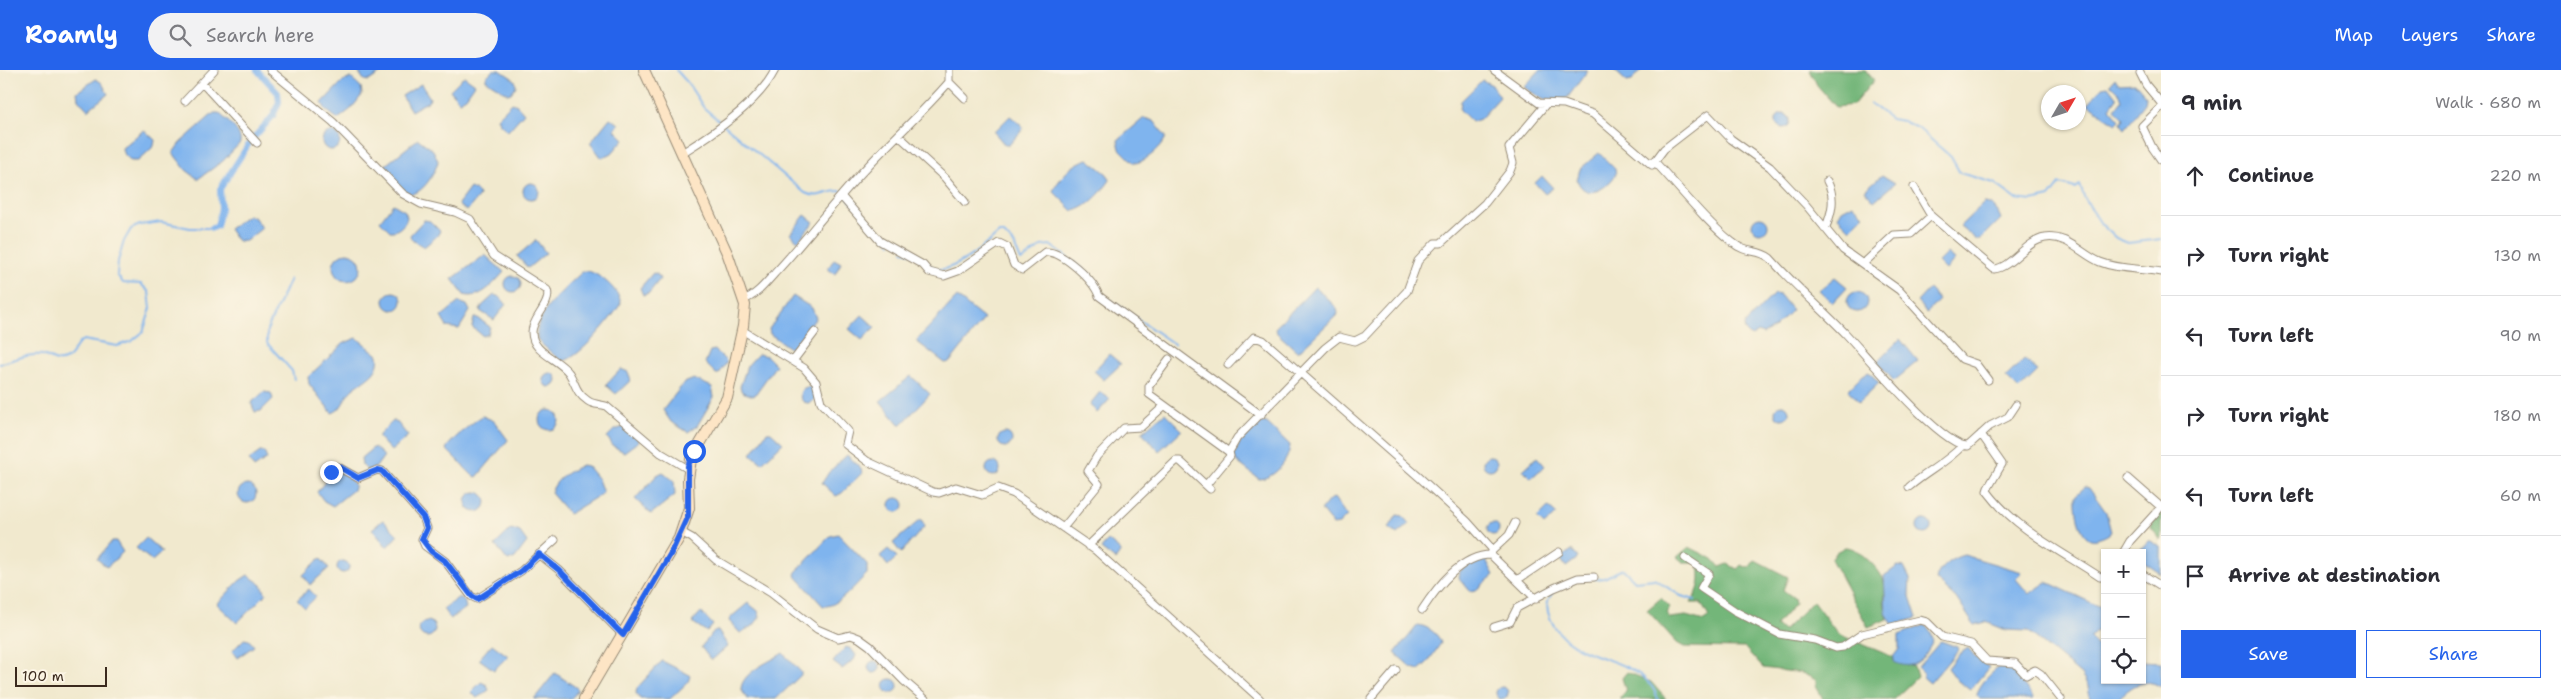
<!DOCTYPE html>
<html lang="en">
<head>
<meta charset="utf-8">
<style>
	body { margin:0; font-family:"Shantell Sans",sans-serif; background:#f2f2f3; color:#2b2b33 }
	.controls { position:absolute; right:15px; bottom:15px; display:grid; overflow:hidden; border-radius:0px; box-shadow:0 1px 4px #0004 }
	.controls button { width:45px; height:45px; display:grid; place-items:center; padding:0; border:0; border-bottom:1px solid #e1e1e2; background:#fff; color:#2b2b33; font:25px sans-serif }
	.compass { position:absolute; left:2041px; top:15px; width:45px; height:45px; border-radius:50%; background:#fff; box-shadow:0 1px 4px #0004; rotate:51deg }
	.scale { position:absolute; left:15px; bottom:12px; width:92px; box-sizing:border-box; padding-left:5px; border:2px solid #3b2a1e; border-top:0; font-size:14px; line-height:18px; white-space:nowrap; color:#3b2a1e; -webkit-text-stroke:4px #fcf5e5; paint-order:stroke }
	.stop { position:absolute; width:15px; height:15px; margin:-11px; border:4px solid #2563eb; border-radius:50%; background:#fff }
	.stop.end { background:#2563eb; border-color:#fff; box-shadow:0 1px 5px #0008 }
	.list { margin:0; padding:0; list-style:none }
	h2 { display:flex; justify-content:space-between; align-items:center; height:65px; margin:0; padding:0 20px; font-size:21px }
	h2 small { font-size:16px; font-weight:400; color:#7c7c81 }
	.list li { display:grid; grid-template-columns:32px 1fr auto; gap:15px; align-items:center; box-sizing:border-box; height:80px; padding:0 20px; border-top:1px solid #e1e1e2 }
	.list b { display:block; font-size:19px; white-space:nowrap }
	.list em { font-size:16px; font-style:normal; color:#7c7c81 }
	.actions { display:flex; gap:10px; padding:15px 20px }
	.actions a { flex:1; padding:11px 0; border:1px solid #2563eb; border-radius:0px; text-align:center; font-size:18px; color:#2563eb }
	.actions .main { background:#2563eb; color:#fff }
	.icon { flex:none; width:28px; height:28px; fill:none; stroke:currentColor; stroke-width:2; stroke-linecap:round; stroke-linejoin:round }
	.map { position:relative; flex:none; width:2161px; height:629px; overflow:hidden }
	header { display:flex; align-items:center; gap:30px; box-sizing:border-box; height:70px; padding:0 25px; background:#2563eb; color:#fff }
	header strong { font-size:24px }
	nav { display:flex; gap:28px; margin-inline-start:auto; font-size:18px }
	.search { width:350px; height:45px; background:#f2f2f3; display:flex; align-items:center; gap:12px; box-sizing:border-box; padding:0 18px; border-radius:28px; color:#7c7c81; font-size:19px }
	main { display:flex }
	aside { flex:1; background:#fff }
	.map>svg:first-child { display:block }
</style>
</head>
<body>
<header>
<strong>Roamly</strong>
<div class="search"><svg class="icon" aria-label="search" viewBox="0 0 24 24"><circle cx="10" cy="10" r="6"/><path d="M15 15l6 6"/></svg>Search here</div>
<nav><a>Map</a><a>Layers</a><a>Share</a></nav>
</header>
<main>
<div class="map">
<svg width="2161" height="629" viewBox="0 0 2161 629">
	<rect width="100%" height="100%" fill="#fcf5e5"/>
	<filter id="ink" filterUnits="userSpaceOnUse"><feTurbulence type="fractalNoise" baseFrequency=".02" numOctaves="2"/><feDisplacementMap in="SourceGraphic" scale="10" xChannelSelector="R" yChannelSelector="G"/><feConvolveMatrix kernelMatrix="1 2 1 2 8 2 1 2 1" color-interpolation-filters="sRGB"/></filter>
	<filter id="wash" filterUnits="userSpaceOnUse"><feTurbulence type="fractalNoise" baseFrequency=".0096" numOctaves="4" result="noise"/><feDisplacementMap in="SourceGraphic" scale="20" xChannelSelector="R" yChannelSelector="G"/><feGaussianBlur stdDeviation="1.12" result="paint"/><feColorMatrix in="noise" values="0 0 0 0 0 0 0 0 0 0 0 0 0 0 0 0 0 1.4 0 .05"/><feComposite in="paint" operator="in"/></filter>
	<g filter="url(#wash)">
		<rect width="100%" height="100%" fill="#f1e9ce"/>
		<path fill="#73b679" stroke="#57704c" d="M1810,0H1865L1874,10L1853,35L1836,37L1817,15Z
			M2161,441V470L2150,457Z
			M1689,477L1713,489L1720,497L1728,494L1737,499L1741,495L1749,498L1755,490L1788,507L1783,520L1794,528L1795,533L1775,556L1784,560L1813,531L1838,564L1893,587L1892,590L1914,596L1917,607L1894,629H1823L1816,616V610L1802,603L1763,598L1745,578L1684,577L1677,573L1647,540L1661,528L1670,537L1666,543L1670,548L1686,546L1704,551L1709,547L1701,533H1691C1700,520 1702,508 1698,492H1683L1677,487Z
			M1845,477C1854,477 1860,483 1866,488C1897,516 1878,519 1888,549L1868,557L1831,489L1836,482Z
			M1627,602L1651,612L1666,629H1619L1626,621L1622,608Z"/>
		<path fill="#7fb4ee" stroke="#5d6f86" d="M357,0H385L369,11L364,10Z
			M493,0H500L515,10L516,16L511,23L508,24L486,10V7Z
			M1540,0H1588L1568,27C1554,38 1536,25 1524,17Z
			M1614,0H1641L1632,11L1627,12Z
			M464,6L475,14L466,27L459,31L450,20Z
			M351,8L361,17L362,25L351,39L338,49L326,40L322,33L343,11Z
			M2115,8L2119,14L2135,13L2146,26L2145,33L2125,59L2121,54L2124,48L2115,39L2122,30L2120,24L2110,14Z
			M96,9L102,13L108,24L88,40L78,29L77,22Z
			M1482,10L1492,15L1500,27L1480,49L1472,52L1460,40L1461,31Z
			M421,14L430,28L429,31L411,41L402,26Z
			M2108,16L2117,28L2110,38L2120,50L2116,54L2088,34L2102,17Z
			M512,33L517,35L524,43L508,61L500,54L497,48Z
			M214,43H219C227,51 242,61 240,73L223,91L198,109L186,100L173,83L180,73Z
			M1776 51a7 7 0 1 1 14 0a7 7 0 1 1-14 0Z
			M1010,46L1019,53L1023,59L1009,75H1005L994,62Z
			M610,48L619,54L615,60L624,69L612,83L602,88L590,73Z
			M1144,48L1154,51L1166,67C1162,77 1145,93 1134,93L1120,79L1118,70Z
			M144,60L155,70L154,76L138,91H131L123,83L122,78Z
			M322 71a9 9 0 1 1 18 0a9 9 0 1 1-18 0Z
			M418,69L433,80L438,91C436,101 424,123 411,124C405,124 399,116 395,112C390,108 384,103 383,97Z
			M1599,83L1615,99L1616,104C1607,119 1586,132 1577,110L1580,99Z
			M1088,89L1107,104L1110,110C1103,121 1087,139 1073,141L1053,121C1060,107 1073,93 1088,89Z
			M1882,105L1895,113L1874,131L1865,120Z
			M1542,106L1553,118L1545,124L1535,113Z
			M523 121a8 8 0 1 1 16 0a8 8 0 1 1-16 0Z
			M470,118L477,121L479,126L467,141L459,136L458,134Z
			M1984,133C1993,133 1998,141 2001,149L1980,170H1977L1960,156Z
			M393,134L405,141L407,147C406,154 398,162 390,161L380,151Z
			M1853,134L1864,145L1850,159L1838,147L1842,140Z
			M248,145L255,148L262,158L246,171H237L229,159Z
			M805,145L814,152L798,171L790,164Z
			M1752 155a8 8 0 1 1 16 0a8 8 0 1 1-16 0Z
			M424,150L430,151L440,161L437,166L424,177L411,169L410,165Z
			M536,170L546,183L528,198L517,186Z
			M333 197a14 14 0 1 1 28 0a14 14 0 1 1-28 0Z
			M1947,183L1955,190L1946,200L1938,192Z
			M485,185L504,202C494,213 481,230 464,225L452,209Z
			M834,189L841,193L835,204L828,199Z
			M588,201C601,205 618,219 621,233C613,247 577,292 561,291L538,271C530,246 567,217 582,202Z
			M653,203L657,204L660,209L649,223L643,225L640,218Z
			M505 214a8 8 0 1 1 16 0a8 8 0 1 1-16 0Z
			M1835,207L1847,217L1832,233L1819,220Z
			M1315,217L1337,238L1338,244L1298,282L1276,262L1275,258Z
			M1929,219L1939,230L1927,243L1917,232Z
			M384 231a9 9 0 1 1 18 0a9 9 0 1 1-18 0Z
			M1847 232a10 10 0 1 1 20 0a10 10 0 1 1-20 0Z
			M1774,224L1780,225L1792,240L1774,258L1763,264L1757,262L1751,267L1745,261L1744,255Z
			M494,225L500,227L506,234L494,250L480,241L482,236Z
			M793,226L812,238L816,248L791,279L770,264L769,259Z
			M957,227L984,249L950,292L945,293L916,271Z
			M459,232L467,235L470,241L459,259L447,257L441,247Z
			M862,245L875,257L862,270L849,259Z
			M474,248H478L490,257L488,264L483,266L472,257Z
			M357,268L378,285C382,306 359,311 349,323C343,331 342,340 332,343L309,314L308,307L344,273Z
			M1900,269L1918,291L1894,311L1877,292Z
			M715,280L727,292L719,304H716L705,293L710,281Z
			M758,284L767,286L776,295L754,326L742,322L740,317L747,296Z
			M1109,284L1121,294L1104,310L1094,301Z
			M2024,289L2038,301L2019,320L2006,307Z
			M621,299L628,302L631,310L616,324L606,315Z
			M1869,302L1879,313L1859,332L1848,320L1863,305Z
			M543 310a7 7 0 1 1 14 0a7 7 0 1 1-14 0Z
			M911,306L930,324L902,354H899L880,331Z
			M694,309L712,317L714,327L697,356L688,362L671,352L663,340L684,313Z
			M800 325a8 8 0 1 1 16 0a8 8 0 1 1-16 0Z
			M264,322L271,323L273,329L261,341L255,342L251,333Z
			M1100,322L1110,329L1097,343L1090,334Z
			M1775 342a7 7 0 1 1 14 0a7 7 0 1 1-14 0Z
			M539 350a10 10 0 1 1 20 0a10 10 0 1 1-20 0Z
			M1165,343L1182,360L1159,381L1142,362Z
			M483,346L494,351L508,370L477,407L472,405L446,379C449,372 477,348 483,346Z
			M393,351H396L408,366L391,381L379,368V365Z
			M1262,352L1267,353L1290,375C1289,391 1275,408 1259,409L1237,392L1234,387L1240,372Z
			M624,357L639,369V371L624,382L613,376L607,367L614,360Z
			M767,362H771L783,373L762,393L751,384Z
			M998 370a7 7 0 1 1 14 0a7 7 0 1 1-14 0Z
			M374,377L384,386L376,397L368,401L362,395L361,388Z
			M260,382H264L267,389L254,398L249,390Z
			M847,385L861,398L862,403L842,423L836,426L822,413L829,402Z
			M1483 393a7 7 0 1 1 14 0a7 7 0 1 1-14 0Z
			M1537,387L1545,396L1531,408L1523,400Z
			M986 399a7 7 0 1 1 14 0a7 7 0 1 1-14 0Z
			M582,395L587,396L598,409L603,423L569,444L551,423C556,408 568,402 582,395Z
			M337,401L345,404L355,415L353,420L333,436L324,431L317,422L328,408Z
			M663,402L674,411L675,425L651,444L635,429L657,405Z
			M238 424a9 9 0 1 1 18 0a9 9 0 1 1-18 0Z
			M2085,417L2089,418L2106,442L2111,462C2107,466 2103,467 2097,469C2079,474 2075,437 2076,425Z
			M466 432a10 10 0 1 1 20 0a10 10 0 1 1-20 0Z
			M890 435a7 7 0 1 1 14 0a7 7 0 1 1-14 0Z
			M1334,428L1347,446L1339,454L1333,455L1321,440L1329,430Z
			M1548,437L1556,444L1544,455L1537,448Z
			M1397,445L1403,446L1409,454L1397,464L1389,458Z
			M921,449L925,456L901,483L893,473Z
			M383,450L398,465L387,477L372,459Z
			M1917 457a7 7 0 1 1 14 0a7 7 0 1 1-14 0Z
			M1487 459a6 6 0 1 1 12 0a6 6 0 1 1-12 0Z
			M511,459L520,462L527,472L515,488L508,491L495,475Z
			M838,464L867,494V504C856,514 838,538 823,536L795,505L796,502L830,466Z
			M146,468L162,482L152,491L136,478Z
			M1108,470L1121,481L1115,490L1101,479Z
			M2149,470L2161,477V504L2142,491V483H2137Z
			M112,471H116L123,482L107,497L97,489Z
			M888,479L897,487L888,496L880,486Z
			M1572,480L1578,488L1566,497L1560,488Z
			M1964,485L2022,502L2016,509L2029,524L2047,512L2105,539V552L2090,568L2105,583V610H2142V591L2161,592V617C2145,606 2130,617 2118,629H2090L2088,616L2081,605L2028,561L2006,560L1986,552L1974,555L1956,528L1936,510C1938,497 1952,488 1964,485Z
			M320,488L329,498L310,515L303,505Z
			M1485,488L1494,505L1476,520L1470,521L1459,508L1460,501L1474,490Z
			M337 497a6 6 0 1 1 12 0a6 6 0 1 1-12 0Z
			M1898,496L1904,497L1910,509L1909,523L1917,548L1893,555L1886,543L1884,506Z
			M248,505L262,515L266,524L237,553L217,534L239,511Z
			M309,519L316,527L305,538L297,530Z
			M459,527L464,530L466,538L450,549L443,539Z
			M748,533L758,541L760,547L753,556L740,563L729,551L730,548Z
			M701,542L713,555L707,562L692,552Z
			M419 559a8 8 0 1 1 16 0a8 8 0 1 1-16 0Z
			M1418,555C1427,556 1439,564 1441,573L1428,592L1419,600L1412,598L1395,583Z
			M1925,555L1931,563L1933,571C1924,589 1914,602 1894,592L1893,587L1899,579V565Z
			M714,561H718L728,576L713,589H710L701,577Z
			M244,569L249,570L254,576L237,588L232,581Z
			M1941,571L1957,577L1958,580L1930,613L1923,607V602L1918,597Z
			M492,574L508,586L494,600L479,589Z
			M846,577L851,579L856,585L854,590L842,599L833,592Z
			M1968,578L1979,591L1989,597L1970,620L1958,611L1948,598L1958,585Z
			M783,583L801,602V605L776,629H748L741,620C741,602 770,592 783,583Z
			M662,591L688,604L690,606L688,612L670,629H640L636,623L637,618Z
			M868 597a6 6 0 1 1 12 0a6 6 0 1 1-12 0Z
			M2004,595L2011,597L2034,629H1980L1977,626C1977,616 1994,599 2004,595Z
			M555,603L577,618L578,620L571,629H534Z
			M884 616a7 7 0 1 1 14 0a7 7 0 1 1-14 0Z
			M481,612L487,615L489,620L477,628L471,622Z
			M1496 623a6 6 0 1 1 12 0a6 6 0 1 1-12 0Z"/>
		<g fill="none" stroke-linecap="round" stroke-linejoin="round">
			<path stroke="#7fb4ee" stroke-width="2" d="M676,0L687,12L704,38L805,123C820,130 827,120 841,121
				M1870,33L1891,49L1903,51L1918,58L1951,87L1960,103L1994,113L2016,129L2032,131L2050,127L2060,114L2075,118L2080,115L2085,129L2101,154L2116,168L2128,173L2161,169
				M844,124L891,173
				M903,181C917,183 923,192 934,198C950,206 987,174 999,163H1003L1014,174L1021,191L1042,176L1050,175L1089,203L1104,226
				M290,209L267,260V273L292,301L294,309
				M1110,230L1174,274
				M0,294C12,290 29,283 42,285C51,287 55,294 65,290C74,286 74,275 83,270L117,276L132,271L143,262L151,238L149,222L141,214L123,213L117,205L118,191L124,171L131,159L140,155L161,152L190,158H212
				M1595,509L1604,508L1623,499L1635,511L1654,509L1681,526L1695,530
				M1553,522C1546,531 1546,538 1550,548C1567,588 1614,584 1643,607C1650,613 1655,620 1658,629"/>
			<path stroke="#7fb4ee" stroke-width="6" d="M212,158L217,156L221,139L220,119L250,72L273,46L279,32L278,23L257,0"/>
		</g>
	</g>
	<g filter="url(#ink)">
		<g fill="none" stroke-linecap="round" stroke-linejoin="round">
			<defs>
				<path id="street" d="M270,0L333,52L403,124L421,134L455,142L470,149L494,186L547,220C552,234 532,248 532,262C532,283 558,288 569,303C576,314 575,322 588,331C594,335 599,334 606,336L661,383L688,399
					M1494,0L1539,33L1564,34L1593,44L1652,95L1664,79L1708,45L1731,69L1770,97L1806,135L1843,180L1899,220L1962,289L1976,294L1988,310
					M2140,3L2146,15L2161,33V37L2142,56L2152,77L2161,90
					M949,12L965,28
					M202,13L257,73
					M185,31L214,0
					M898,65L945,108L965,132
					M682,83C713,64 759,32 775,0
					M1654,91C1680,118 1703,149 1732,172C1747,185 1757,178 1770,188C1794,215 1821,238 1846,264C1866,285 1942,377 1968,376L1990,356L2008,347L2016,335
					M1914,117L1931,146L1994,199C2011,198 2026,171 2045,168C2067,164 2082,185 2100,192C2120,200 2141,198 2161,202
					M841,126L880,171L923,195L929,202L944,206L958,201L999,173L1007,177L1014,195L1022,200L1045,182C1062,180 1094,211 1099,226L1261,345
					M1825,159C1832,143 1836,127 1827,111
					M1864,193L1894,165L1911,164L1931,146
					M743,230C756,226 766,213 775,203C807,169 834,131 867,97C894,68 923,42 949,12V0
					M742,260L804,298L816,312L821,332L848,361L845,374L867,391L933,422L939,423L956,417L982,425L998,418L1014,424L1095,480L1260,629
					M1169,289L1149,316V324L1229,382
					M793,291L815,262
					M1228,295L1254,267L1263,270L1419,407L1467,451L1493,480L1509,465L1515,453
					M1981,364L2002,394L1988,418L1987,421C2016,460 2061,481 2100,507H2105
					M331,402L338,397L358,408L377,400L382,401L423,447L427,458L422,469L425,476L445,491L471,526L477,529L521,501L555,470
					M1206,415L1230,386L1229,382L1237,368L1325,278L1339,267L1355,271L1365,266L1407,221L1418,191L1435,173H1441L1485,133L1510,101L1513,93L1509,78L1545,35
					M1909,417C1926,402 1946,393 1962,376
					M1063,458L1099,414L1088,401L1097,386L1124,358L1141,357L1164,336
					M681,462L692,468L716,490L771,523L817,559L838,568L851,565L859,568L870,576L904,611L925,629
					M1088,476L1176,391H1180L1210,419
					M1492,481L1491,485L1536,529
					M2123,483L2130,471L2161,437L2128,408
					M539,484L559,500L623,565
					M1685,488L1709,504L1701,518L1735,541L1779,564L1815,570L1836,578L1843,577L1862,564L1920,550L1927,552L1942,567L1971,574L1987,591L2015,593L2026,605L2035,600L2041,604L2061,629
					M2142,504L2161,516
					M1517,510L1559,482
					M1422,540C1437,517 1461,485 1491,485
					M1494,557L1510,552L1517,538L1554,518L1578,508L1594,507
					M1371,629L1396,600"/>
				<path id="secondary" d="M584,629L679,468L689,438L688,409L691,389L727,328L743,256L745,235L728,185L644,0"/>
			</defs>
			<use href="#street" stroke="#968a76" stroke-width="9"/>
			<use href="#secondary" stroke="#968a76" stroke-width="12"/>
			<use href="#street" stroke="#fff" stroke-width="7"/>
			<use href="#secondary" stroke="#fde5c5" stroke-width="10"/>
		</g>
	</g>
	<g fill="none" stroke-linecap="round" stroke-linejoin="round" filter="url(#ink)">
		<path stroke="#2563eb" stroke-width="6" d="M331,402L338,396L358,408L378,400L382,401L423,447L427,458L422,469L431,481L445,491L472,526L477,529L481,527L521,501L539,484L559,500L623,565L671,483L688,446V396L694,381"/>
	</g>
</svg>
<div class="controls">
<button>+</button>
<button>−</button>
<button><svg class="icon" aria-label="locate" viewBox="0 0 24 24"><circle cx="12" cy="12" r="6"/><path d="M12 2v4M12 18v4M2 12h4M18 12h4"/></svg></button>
</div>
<svg class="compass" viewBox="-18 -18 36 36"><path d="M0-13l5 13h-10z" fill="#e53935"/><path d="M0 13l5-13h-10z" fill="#7c7c81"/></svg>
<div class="scale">100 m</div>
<div class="stop" style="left:694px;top:381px"></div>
<div class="stop end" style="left:331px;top:402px"></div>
</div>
<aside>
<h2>9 min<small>Walk · 680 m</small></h2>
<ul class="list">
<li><svg class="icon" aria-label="ahead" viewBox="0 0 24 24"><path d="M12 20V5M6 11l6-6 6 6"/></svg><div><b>Continue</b></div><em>220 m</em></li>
<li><svg class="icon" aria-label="right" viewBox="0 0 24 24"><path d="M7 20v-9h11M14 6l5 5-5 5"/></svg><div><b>Turn right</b></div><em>130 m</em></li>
<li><svg class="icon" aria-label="left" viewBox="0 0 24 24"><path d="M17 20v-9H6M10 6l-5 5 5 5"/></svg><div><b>Turn left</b></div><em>90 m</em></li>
<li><svg class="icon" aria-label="right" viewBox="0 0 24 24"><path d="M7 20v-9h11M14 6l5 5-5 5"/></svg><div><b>Turn right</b></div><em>180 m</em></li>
<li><svg class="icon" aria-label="left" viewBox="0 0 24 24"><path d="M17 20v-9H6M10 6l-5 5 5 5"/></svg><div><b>Turn left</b></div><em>60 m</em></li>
<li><svg class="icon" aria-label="arrive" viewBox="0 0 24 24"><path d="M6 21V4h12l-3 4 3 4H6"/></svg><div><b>Arrive at destination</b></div></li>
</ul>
<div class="actions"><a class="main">Save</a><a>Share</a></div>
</aside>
</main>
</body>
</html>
